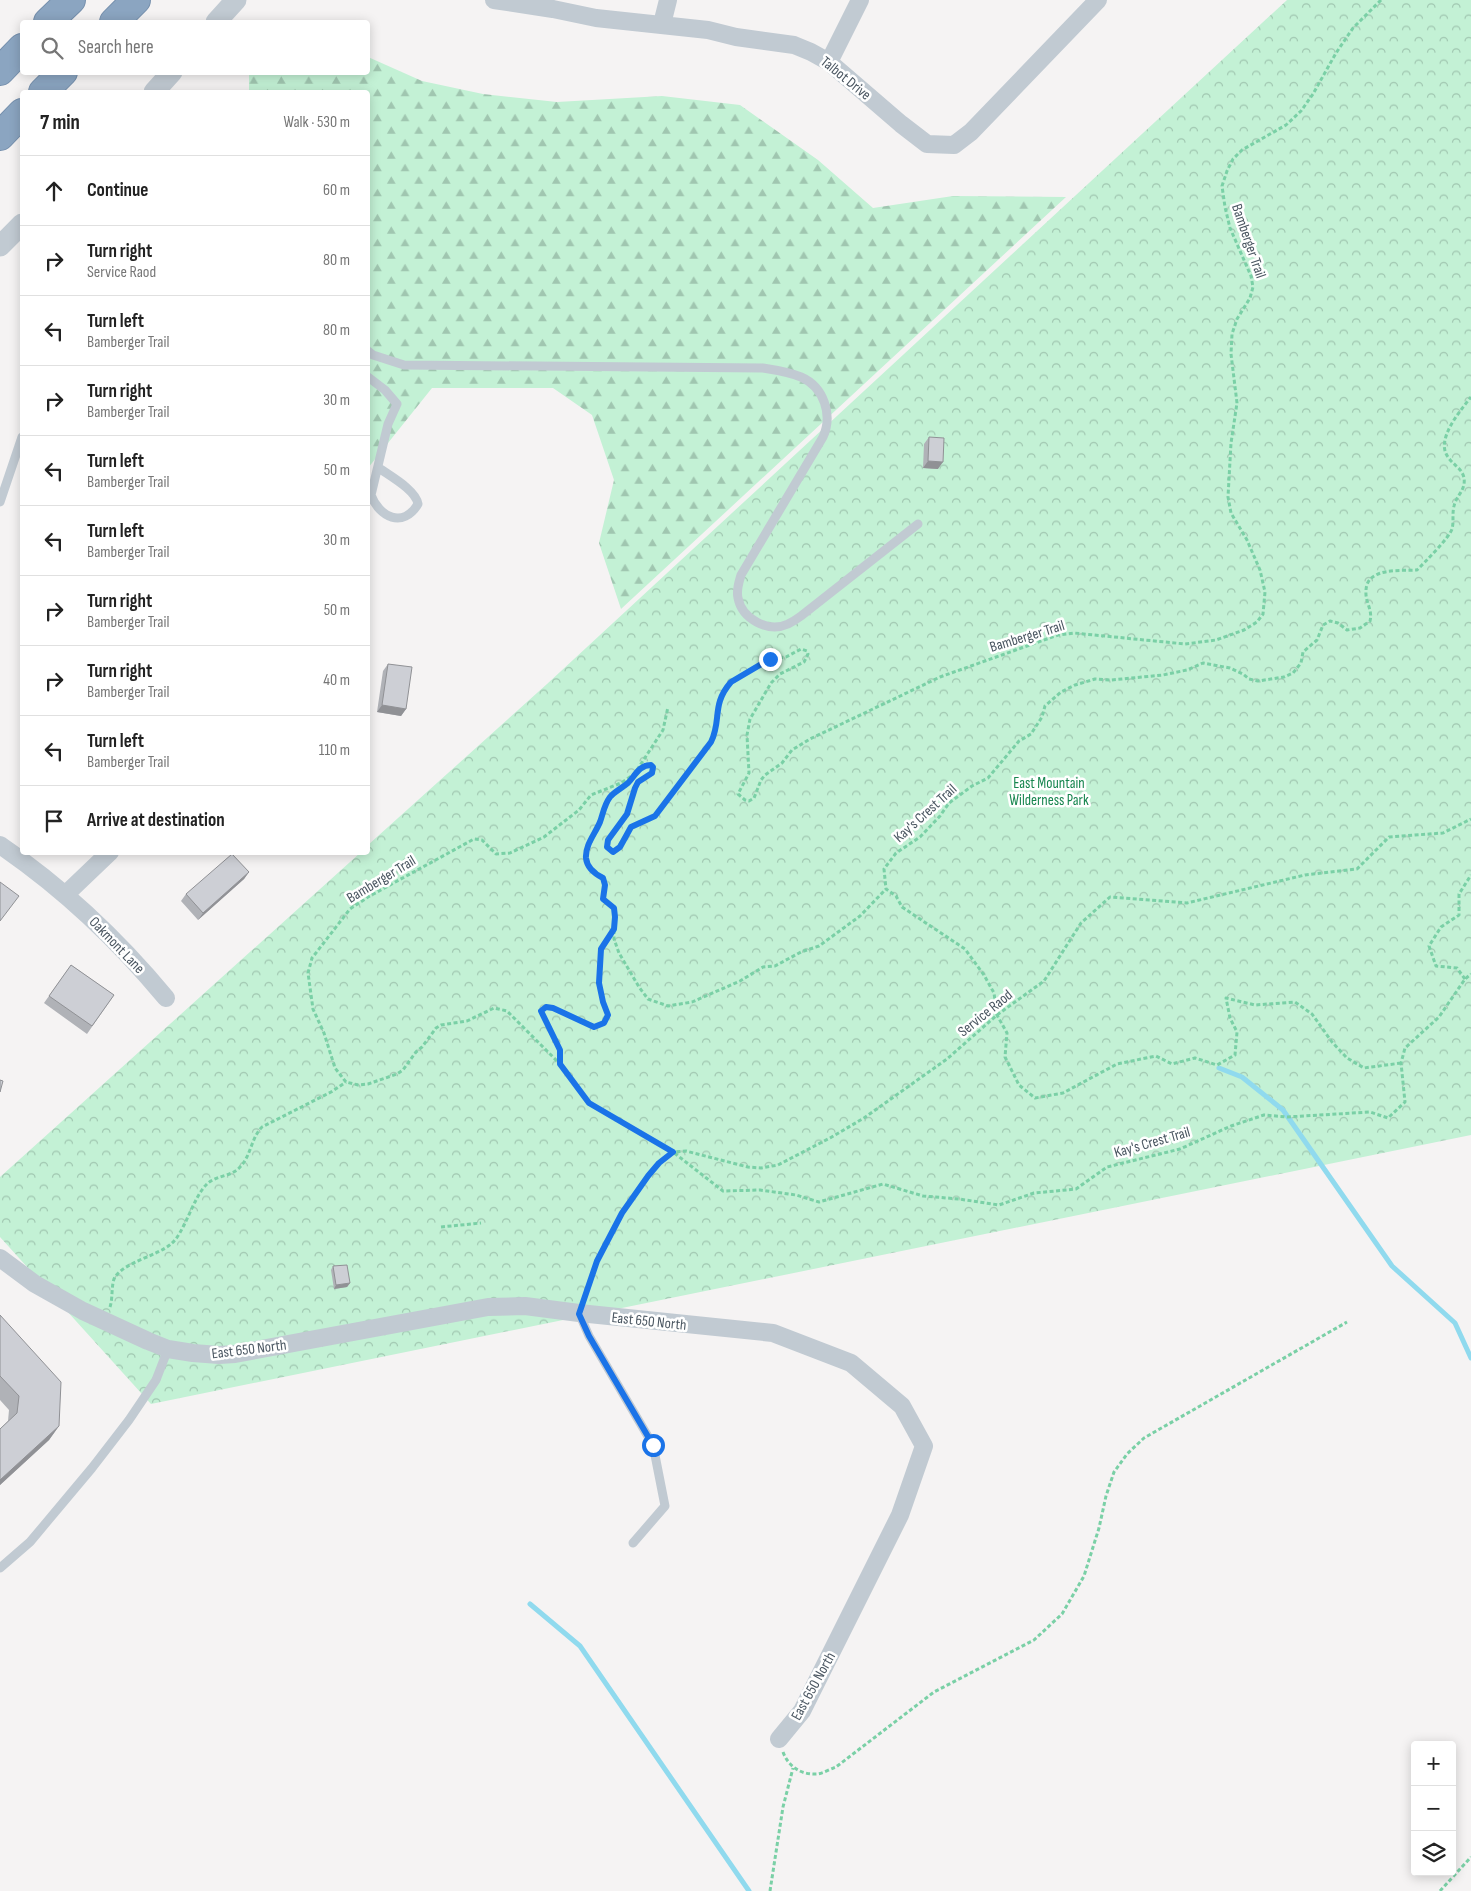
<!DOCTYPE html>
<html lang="en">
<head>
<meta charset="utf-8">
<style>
	body { margin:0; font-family:"Sofia Sans Condensed",sans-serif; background:#f2f2f2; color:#222 }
	.controls { position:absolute; right:15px; bottom:15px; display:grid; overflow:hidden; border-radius:5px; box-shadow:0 2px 12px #0003 }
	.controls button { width:45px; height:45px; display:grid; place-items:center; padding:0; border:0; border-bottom:1px solid #e0e0e0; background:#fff; color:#222; font:25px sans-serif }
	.stop { position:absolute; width:15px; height:15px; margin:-11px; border:4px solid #1a73e8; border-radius:50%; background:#fff }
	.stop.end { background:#1a73e8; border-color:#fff; box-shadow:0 1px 5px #0008 }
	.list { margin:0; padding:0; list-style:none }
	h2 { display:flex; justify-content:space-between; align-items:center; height:65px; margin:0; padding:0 20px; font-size:21px }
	h2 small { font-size:16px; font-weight:400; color:#767676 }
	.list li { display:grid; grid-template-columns:32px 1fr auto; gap:15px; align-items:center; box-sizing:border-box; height:70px; padding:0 20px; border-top:1px solid #e0e0e0 }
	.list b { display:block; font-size:19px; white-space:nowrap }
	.list p { margin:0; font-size:16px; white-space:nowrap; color:#767676 }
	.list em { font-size:16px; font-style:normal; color:#767676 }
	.icon { flex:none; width:28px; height:28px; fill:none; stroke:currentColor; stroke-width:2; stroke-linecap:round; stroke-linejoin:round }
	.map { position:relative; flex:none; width:1471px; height:1891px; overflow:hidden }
	.search { position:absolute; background:#fff; box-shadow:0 2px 12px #0003; left:20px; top:20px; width:350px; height:55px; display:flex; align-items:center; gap:12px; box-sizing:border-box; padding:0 18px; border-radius:5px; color:#767676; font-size:19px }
	.panel { position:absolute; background:#fff; box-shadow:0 2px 12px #0003; left:20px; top:90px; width:350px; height:765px; border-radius:5px }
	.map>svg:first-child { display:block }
</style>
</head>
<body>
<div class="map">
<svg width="1471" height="1891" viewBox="0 0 1471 1891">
	<defs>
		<pattern id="forest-firs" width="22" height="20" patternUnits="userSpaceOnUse" patternTransform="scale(1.25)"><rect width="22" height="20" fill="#c3f1d5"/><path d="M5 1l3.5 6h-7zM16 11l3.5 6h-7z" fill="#a0c6b0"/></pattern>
		<pattern id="park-crowns" width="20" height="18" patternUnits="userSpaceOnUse" patternTransform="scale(1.25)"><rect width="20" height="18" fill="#c3f1d5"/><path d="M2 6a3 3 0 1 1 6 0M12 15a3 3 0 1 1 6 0" fill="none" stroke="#a0c6b0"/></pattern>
	</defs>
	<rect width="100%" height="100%" fill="#f5f3f3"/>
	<path fill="url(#forest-firs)" d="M368,57L422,81L483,94L557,102L662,96L740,105L818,160L873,208L953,196L1066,197L621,609L599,543L614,480L592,415L553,388H432L368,468V92H249V73L368,72Z"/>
	<path fill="url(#park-crowns)" d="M1287,0H1471V1135L151,1404L0,1237V1177L360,853L368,852V845L547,684Z"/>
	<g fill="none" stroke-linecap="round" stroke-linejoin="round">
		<path stroke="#90daee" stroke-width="5" d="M1219,1068L1242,1077L1283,1110L1392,1266L1455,1323L1471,1358
			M530,1604L580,1646L749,1891"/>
		<defs>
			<path id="motorway" d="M48,22L71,0
				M114,22L136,0
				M0,71L22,48
				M43,92L63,72
				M0,136L22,113"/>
		</defs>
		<use href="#motorway" stroke="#7690ad" stroke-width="30"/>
		<path stroke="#7ad0a6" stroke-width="3" stroke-dasharray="4 2.5" stroke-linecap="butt" d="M1381,0L1353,28L1336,53L1313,94L1301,111L1286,125L1242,150L1233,159L1227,171L1222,186L1225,207L1230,228L1251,276L1253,287L1250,298L1237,319L1232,334L1231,354L1237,403L1231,443L1228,497L1231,513L1247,540L1260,570L1265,592L1263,614L1257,622L1244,630L1216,640L1185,644L1074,633L1058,635L940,677L810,739L792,750L782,763L765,775L761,780L754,798L749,801L745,800L738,794L749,773L747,735L750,719L771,683L780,674L804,662L808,654L807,651L801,649L786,657L766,660L731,683C712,704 722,720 711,742L655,816L631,827L616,850L613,852L607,847C609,835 622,824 627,813C632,803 631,790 638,782C642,777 650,776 654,770L651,765L646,766L621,783L591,795L579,810L544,837L510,853L496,854L482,840L474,839L368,897L350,909L312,958L308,973L313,1009L324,1033L335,1068L346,1082L358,1085L368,1084L397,1074L403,1070L416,1052L422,1047L436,1028L441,1025L467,1021L494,1008L507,1011L560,1064L589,1103L673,1152L723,1191L760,1190L796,1195L819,1202L883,1184L923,1196L959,1199L999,1205L1034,1193L1076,1189L1107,1167L1180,1149L1231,1126L1264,1115L1287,1117L1370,1112L1388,1118L1405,1102L1401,1063L1405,1048L1439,1017L1465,979L1471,974
			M637,770L663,730L668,707
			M614,930V939L619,953L639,987L648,999L668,1006L692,1002L740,981L763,967L775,966L801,952L819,946L860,916L886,889
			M1465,979L1457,968L1436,966L1429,946L1441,927L1459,915V894L1471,875
			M560,1063V1051L541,1011C545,1006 547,1007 553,1008L594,1027L604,1023L608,1015L603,1002L599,983L601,949L614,929L615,917L614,908L603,899L605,885L603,878C573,862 592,844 600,822C603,813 604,803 610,796C617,788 627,785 633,776
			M1401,1063L1364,1068L1347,1058L1332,1042L1312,1014L1295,1002L1255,1005L1226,998L1230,1018L1237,1032L1235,1055L1217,1065L1195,1058L1172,1064L1156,1056L1117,1064L1063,1093L1035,1098L1019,1085L1005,1057L1007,1033L997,1015L994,993L984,975L965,949L902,907L896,896L886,889L884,869L896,853L920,837L940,816L949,803L972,786L988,778L1019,741L1031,734L1042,717L1045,706L1061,692L1075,685L1095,679L1111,680L1163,675L1187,670L1203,663L1230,668L1243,674L1249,679L1258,681L1284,677L1293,673L1301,663L1303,652L1317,640L1323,625L1330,621L1338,623L1347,630L1360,628L1370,621C1373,610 1365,602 1366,591C1366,567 1401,571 1417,570C1425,562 1449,538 1452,529C1454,522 1452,514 1454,506C1456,496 1466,490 1464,478C1462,468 1453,465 1448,457C1435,440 1460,411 1471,397
			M441,1227L481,1223
			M585,1297L597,1261L622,1213L648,1176L659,1163L673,1152L686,1151L748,1167L761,1168L778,1165L830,1138L864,1118L947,1059L997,1015L1044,981L1081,923L1110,897L1187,903L1305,875L1357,869L1389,837L1443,833L1471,819
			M110,1307C113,1299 111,1283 115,1277C125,1262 157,1256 171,1244C184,1234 193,1198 206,1185C215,1175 232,1177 240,1167C251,1156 251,1138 262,1127L331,1092L346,1082
			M783,1752C788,1766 801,1775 816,1774C822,1774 830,1769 836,1767L934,1692L1034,1640L1062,1614L1084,1576L1099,1528L1106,1496L1114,1472L1127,1454L1144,1438L1347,1322
			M770,1891L783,1807L793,1768
			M1440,1891L1471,1857"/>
		<path stroke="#c1cad2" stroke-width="9" d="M368,351L373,355L404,365L763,368C776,370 789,372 801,377C824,387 833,415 823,437L741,575C739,582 736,590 738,598C742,619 768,633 788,624C792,622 797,619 801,616L918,524
			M368,377L385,390L397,404L388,424L371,495C379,517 403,529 418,504C416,490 390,476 379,468
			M0,502L22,437
			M579,1313L589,1336L653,1445L665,1506L633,1543
			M0,1568L30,1542L92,1468L129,1420L156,1380L168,1349"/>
		<path stroke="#c1cad2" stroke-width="18" d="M494,0L553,9L596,18L708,30L736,37L794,45L811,52L829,62L901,124L927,144L954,145L971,132L1098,0
			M662,24L668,0
			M829,62L860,0
			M0,845C63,888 117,939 166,998
			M65,895L110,852
			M0,1258L35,1284L83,1311L148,1341L168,1349L193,1353L219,1355L235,1354L488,1307L525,1306L579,1313L773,1333L851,1363L902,1406L924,1446L900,1515L802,1711L779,1739"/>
		<path stroke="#c1cad2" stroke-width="21" d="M216,22L236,0
			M154,92L172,72
			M0,246L22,224"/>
		<use href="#motorway" stroke="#8ba5c1" stroke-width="28"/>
	</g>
	<path fill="#b0b2b7" d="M929,437L938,469L923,468L924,444Z
		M388,664L406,709L401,716L377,712L383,671Z
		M249,872L244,879L198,920L181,901L186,894Z
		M71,965L114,995L87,1034L44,1003Z
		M333,1266L350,1283L347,1287L334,1289L331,1270Z
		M0,1315L59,1426L49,1440L0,1485V1429L8,1421L9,1410L0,1400Z"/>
	<path fill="#909195" d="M928,461L943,462L938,469L923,468Z
		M382,705L406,709L401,716L377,712Z
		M249,872L244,879L198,920L203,913Z
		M350,1283L347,1287L334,1289L336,1285Z
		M59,1426L49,1440L0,1485V1480Z"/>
	<path fill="#cdcfd5" stroke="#909195" d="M929,437L944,438L943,462L928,461Z
		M388,664L412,667L406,709L382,705Z
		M232,854L249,872L203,913L186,894Z
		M0,882L19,896L0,921Z
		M71,965L114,995L92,1026L49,996Z
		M0,1080L3,1081L0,1092Z
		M347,1265L350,1283L336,1285L333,1266Z
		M0,1315L61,1382L59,1426L0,1480V1429L17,1413L19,1396L0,1376Z"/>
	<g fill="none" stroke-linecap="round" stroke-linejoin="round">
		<path stroke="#1a73e8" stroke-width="6" d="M653,1445L589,1336L579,1314L597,1261L622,1213L648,1176L659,1163L673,1152L589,1103L560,1064V1050L541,1011L546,1007L553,1008L594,1027L604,1023L608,1015L603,1002L599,983L601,949L614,929L615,917L614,908L603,899L605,885L603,878C595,874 587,868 586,858C585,845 595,834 600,822C603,814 604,805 610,797C614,792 622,788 628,783C635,776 639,765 651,765L653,767L652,773L638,782L635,788L627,814L608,840L607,847L613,852L620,847L631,827L655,816L711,742C722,720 711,705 731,682L770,659"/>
	</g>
	<g text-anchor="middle" stroke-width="5" stroke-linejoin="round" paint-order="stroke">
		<g font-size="15" fill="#4a5661" stroke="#fff">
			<text transform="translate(846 78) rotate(39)" y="5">Talbot Drive</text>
			<text transform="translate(1249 241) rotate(71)" y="5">Bamberger Trail</text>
			<text transform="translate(1027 636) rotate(-17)" y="5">Bamberger Trail</text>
			<text transform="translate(925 813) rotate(-42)" y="5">Kay's Crest Trail</text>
			<text transform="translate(381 879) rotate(-31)" y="5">Bamberger Trail</text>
			<text transform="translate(117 945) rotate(46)" y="5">Oakmont Lane</text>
			<text transform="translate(985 1013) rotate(-39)" y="5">Service Raod</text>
			<text transform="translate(1152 1142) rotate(-16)" y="5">Kay's Crest Trail</text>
			<text transform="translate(649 1321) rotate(6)" y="5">East 650 North</text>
			<text transform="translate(249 1349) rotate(-7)" y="5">East 650 North</text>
			<text transform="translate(813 1686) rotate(-61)" y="5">East 650 North</text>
		</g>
		<g font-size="15" fill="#17864f" stroke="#fff">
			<text x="1049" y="788">East Mountain<tspan x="1049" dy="17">Wilderness Park</tspan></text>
		</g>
	</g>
</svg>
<div class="controls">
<button>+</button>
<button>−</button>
<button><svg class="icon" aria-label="layers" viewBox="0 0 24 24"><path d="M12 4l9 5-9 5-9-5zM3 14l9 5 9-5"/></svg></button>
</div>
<div class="stop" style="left:653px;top:1445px"></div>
<div class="stop end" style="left:770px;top:659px"></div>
<div class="search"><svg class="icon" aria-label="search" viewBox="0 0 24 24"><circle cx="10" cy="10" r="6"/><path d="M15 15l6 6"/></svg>Search here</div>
<section class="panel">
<h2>7 min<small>Walk · 530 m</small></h2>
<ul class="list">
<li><svg class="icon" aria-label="ahead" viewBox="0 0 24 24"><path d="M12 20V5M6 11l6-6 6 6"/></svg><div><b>Continue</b></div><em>60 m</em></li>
<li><svg class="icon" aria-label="right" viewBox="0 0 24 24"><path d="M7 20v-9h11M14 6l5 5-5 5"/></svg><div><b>Turn right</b><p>Service Raod</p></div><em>80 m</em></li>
<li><svg class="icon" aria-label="left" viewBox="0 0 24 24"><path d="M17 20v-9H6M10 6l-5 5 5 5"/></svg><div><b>Turn left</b><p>Bamberger Trail</p></div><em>80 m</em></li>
<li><svg class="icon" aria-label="right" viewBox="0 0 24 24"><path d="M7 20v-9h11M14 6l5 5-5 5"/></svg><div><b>Turn right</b><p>Bamberger Trail</p></div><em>30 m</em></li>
<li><svg class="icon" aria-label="left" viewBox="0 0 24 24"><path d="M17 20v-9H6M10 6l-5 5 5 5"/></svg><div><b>Turn left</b><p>Bamberger Trail</p></div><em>50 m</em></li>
<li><svg class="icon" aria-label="left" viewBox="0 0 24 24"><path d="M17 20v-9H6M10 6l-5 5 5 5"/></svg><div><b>Turn left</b><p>Bamberger Trail</p></div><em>30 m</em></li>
<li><svg class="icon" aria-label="right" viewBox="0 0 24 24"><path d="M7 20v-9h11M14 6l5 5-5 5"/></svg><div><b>Turn right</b><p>Bamberger Trail</p></div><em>50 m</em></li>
<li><svg class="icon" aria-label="right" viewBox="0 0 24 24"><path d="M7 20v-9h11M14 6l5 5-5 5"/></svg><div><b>Turn right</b><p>Bamberger Trail</p></div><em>40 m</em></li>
<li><svg class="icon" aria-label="left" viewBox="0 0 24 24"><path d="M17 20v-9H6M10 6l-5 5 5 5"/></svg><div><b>Turn left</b><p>Bamberger Trail</p></div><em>110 m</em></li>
<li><svg class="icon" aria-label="arrive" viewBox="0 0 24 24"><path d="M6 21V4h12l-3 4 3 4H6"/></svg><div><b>Arrive at destination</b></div></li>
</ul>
</section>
</div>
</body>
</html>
